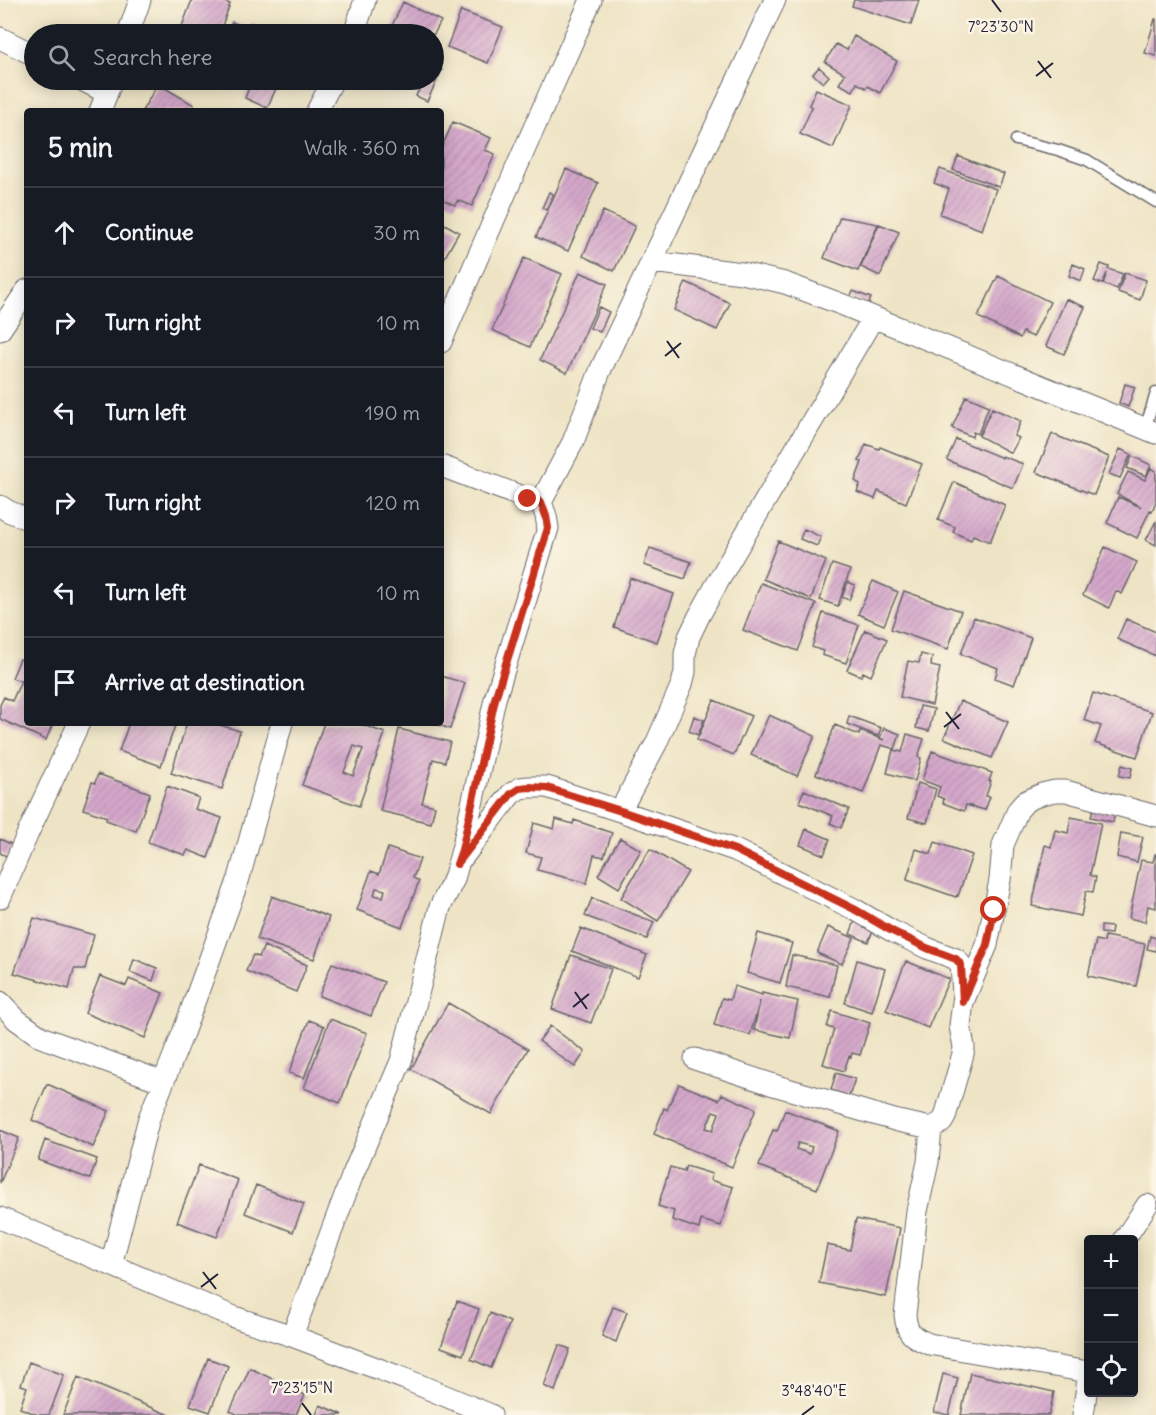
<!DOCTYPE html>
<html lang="en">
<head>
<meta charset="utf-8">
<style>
	body { margin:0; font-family:Delius,sans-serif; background:#242831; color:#f1f3f6 }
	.controls { position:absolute; right:18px; bottom:18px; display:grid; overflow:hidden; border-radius:6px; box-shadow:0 3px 15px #0003 }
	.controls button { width:54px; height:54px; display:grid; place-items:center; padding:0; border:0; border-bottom:2px solid #363941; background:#171b24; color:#f1f3f6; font:30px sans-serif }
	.stop { position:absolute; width:18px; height:18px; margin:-14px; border:4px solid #c8321e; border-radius:50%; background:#fff }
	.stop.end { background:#c8321e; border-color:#fff; box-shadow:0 2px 6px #0008 }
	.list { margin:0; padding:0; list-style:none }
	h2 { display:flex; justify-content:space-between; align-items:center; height:78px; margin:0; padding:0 24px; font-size:26px }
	h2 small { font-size:20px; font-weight:400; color:#9ea1a6 }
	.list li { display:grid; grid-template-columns:39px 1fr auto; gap:18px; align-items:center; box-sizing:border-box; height:90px; padding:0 24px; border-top:2px solid #363941 }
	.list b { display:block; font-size:22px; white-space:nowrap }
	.list em { font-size:20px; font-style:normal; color:#9ea1a6 }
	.icon { flex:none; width:33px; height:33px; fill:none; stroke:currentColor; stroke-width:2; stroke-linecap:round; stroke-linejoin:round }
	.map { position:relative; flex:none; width:1156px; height:1415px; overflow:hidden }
	.search { position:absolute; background:#171b24; box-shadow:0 3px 15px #0003; left:24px; top:24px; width:420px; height:66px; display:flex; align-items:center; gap:15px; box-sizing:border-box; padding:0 21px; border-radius:33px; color:#9ea1a6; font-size:22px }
	.panel { position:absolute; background:#171b24; box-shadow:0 3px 15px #0003; left:24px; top:108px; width:420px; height:618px; border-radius:6px }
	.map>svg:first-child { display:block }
</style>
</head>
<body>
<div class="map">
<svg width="1156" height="1415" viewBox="0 0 1156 1415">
	<defs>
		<pattern id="building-hatch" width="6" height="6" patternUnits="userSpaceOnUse" patternTransform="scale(1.5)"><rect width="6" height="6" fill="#d4a7ca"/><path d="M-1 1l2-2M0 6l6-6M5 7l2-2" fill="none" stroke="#b68fae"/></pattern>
	</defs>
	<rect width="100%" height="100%" fill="#fcf5e5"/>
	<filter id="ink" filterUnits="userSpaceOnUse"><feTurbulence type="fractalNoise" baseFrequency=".0167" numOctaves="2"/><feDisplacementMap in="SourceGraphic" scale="12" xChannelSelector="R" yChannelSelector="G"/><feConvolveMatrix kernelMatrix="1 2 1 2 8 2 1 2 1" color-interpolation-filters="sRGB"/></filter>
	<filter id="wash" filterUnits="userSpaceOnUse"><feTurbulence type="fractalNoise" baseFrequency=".008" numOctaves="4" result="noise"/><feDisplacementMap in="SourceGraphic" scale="24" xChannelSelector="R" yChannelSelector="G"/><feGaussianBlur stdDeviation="1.35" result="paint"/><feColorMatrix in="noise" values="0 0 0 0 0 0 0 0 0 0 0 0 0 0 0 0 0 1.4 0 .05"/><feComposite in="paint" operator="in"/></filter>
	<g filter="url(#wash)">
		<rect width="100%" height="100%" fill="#eee4c5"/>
		<g id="blocks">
			<path fill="url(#building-hatch)" fill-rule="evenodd" d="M192,0H219L230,4L219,34H179Z
				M854,0H919L911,25L852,6Z
				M403,2L441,21L434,34H377L381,27L389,32Z
				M461,11L503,27L488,63L447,47Z
				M1155,19H1156V56L1145,53Z
				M232,22L246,28L243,34H227Z
				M251,23L277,34H246Z
				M854,36L897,61L880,93L868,86L866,88L857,83L853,91L839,84L845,74L825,62L836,44L847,50Z
				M434,66L442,70L427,101L416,96L424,80H434Z
				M819,67L829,76L823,83L813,74Z
				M252,80H280L267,108L245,98Z
				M158,84L194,105L191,111H142Z
				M816,89L852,105L833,148L800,134L812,107L809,105Z
				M453,122L491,138L485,150L495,154L472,206L458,200L455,205L441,199V149Z
				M958,156L1004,174L999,187L953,170Z
				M566,169L598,183L568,251L536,237Z
				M940,169L996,189L982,230L940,214L949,189L934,183Z
				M549,192L553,194L546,210L542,208Z
				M603,211L635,226L614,271L583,256Z
				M840,217L878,224L858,271L824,258Z
				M441,222L459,232L441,264Z
				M879,224L899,232L880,276L861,267Z
				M524,258L562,274L530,347L492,330Z
				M1073,264L1085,269L1081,281L1069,276Z
				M1101,264L1109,267L1108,269L1123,274L1117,289L1103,284L1107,273L1102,284L1094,281Z
				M580,272L607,284L567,373L540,360Z
				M1125,273L1146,280L1140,300L1118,292Z
				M998,276L1050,302L1033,337L1023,332L1020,338L978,317Z
				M686,282L730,303L717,330L674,310Z
				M853,291L871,298L868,305L850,297Z
				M1066,299L1085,307L1064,354L1046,346Z
				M599,307L609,312L600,332L590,328Z
				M1125,384L1135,387L1128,407L1119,403Z
				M966,396L989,406L978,434L973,432L972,437L952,428Z
				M992,408L1021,421L1014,436L1019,438L1011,453L979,436Z
				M1052,434L1109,457L1094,495L1036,472Z
				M956,439L1002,458V456L1023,464L1013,488L947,460Z
				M866,444L879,449L880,447L922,464L906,503L878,491L875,499L857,492L860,484L855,481L862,462L859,461Z
				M1120,449L1131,454L1120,478L1109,474Z
				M1132,456L1151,465L1146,476L1127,468Z
				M1151,468L1156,471V502L1152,511L1150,510L1137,538L1107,523L1118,497L1141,507L1117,494L1128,472L1145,480Z
				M954,482L1005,505L990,542L973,535L971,540L953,532L955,527L938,520Z
				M1156,521V545L1146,540Z
				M804,529L821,537L817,546L800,539Z
				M778,541L826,561L811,599L763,579Z
				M1105,547L1137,562L1122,594L1116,591L1109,608L1083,595Z
				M650,548L691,562L685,579L644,565Z
				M832,564L850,570L838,606L820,600Z
				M630,578L674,594L657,642L614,627Z
				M873,581L898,592L884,625L858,614Z
				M848,582L855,585L849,600L842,597Z
				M761,583L816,604L798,651L743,630Z
				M904,591L961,611L948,649L891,629Z
				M823,613L859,625L846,663L822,655L823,651L812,647Z
				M974,617L1031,638L1014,685L995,678L998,668L961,654Z
				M1126,619L1156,632V656L1117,639Z
				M865,630L887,639L871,676L863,672L861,676L847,670Z
				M921,654L932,657L931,666L940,668L932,705L900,697L908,661L919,663Z
				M20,659L27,661V723H53L46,740L0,719V705L4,697L12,701L21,681L12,678Z
				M441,676L465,683L450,729L433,723H441Z
				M1093,693L1152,712L1137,757L1095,743L1101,726L1084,720Z
				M714,700L751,716L734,755L697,740Z
				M960,701L1008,722L992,758L944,738Z
				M920,706L934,709L929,731L916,728Z
				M769,715L815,736L797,776L751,755Z
				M694,716L704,720L698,735L689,731Z
				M849,716L881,728L878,736L847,724Z
				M129,723H176L161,766L119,751Z
				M187,723H213L240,731L222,789L171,773Z
				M324,723H357L385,733L359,806L302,785ZM354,746L363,749L353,776L344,772Z
				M835,725L859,735L860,731L884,740L880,738L884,728L900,734L895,749L881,745L863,793L816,774Z
				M399,729L450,742L445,762L433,759L422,803L435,806L431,823L380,811Z
				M907,734L924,739L918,757L921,758L915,781L887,773L893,750L902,752Z
				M932,751L992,773L989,781H991L986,796L990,797L985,810L966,805L964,811L943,803L944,799L937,796L940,787L922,780Z
				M1122,765L1132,768L1130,778L1119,776Z
				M98,774L150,793L136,831L106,820L107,817L83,809L92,782L95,783Z
				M918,783L936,789L927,823L908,818Z
				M167,786L199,798L195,809L222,818L208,858L188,850L185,855L148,842Z
				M804,790L849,809L841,828L830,823L833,816L799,802Z
				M1094,807L1115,812L1113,822L1091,817Z
				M1071,817L1101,823L1090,875L1096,877L1093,892L1086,891L1081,916L1032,906L1045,845L1051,847L1055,830L1068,833Z
				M556,819L573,824L574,820L612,833L604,857L594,855L587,883L537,870L541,857L526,853L534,823L554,829Z
				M806,829L830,839L824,855L800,845Z
				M1121,833L1143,837L1137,862L1117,857Z
				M620,838L641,850L619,888L598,875Z
				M0,839L13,845L8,857L0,853Z
				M935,842L972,855L958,896L957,895L956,897L907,880V878L916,849L931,854Z
				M388,848L420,859L413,878L419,881L402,927L357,910L371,871L379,874ZM376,888L385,890L383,897L374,895Z
				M650,849L688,872L658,921L621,898Z
				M1155,854H1156V908L1148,906L1145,922L1129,918L1141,860L1153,862Z
				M272,896L329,917L314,959L257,939Z
				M592,898L654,922L647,939L585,916Z
				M34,918L94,935L85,969H74L69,989L14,973Z
				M855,921L874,929L868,942L850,934Z
				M1101,926L1112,927L1111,934L1101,933Z
				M828,927L854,938L842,964L817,953Z
				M581,928L647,955L638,977L572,951Z
				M758,933L792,943L780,983L747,973Z
				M1105,936L1145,944L1136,986L1088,976L1096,940L1104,942Z
				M1150,936L1156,938V951L1147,949Z
				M264,946L307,965L296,992L246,971L253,955L259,957Z
				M571,955L611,969L591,1023L552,1009Z
				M792,955L837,965L830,997L786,987Z
				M134,959L157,968L153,981L130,972Z
				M857,960L885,969L872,1012L845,1003Z
				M906,961L949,979L928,1028L886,1010Z
				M332,963L384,982L371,1016L319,996Z
				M100,976L126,986L129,979L163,993L145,1038L85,1013Z
				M734,986L762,995V993L798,1001L790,1038L754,1030L760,1001L750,1035L714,1025L722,998L730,1000Z
				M448,1003L528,1049L491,1114L411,1069Z
				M832,1011L870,1023L860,1055L852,1053L851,1057L849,1056L844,1071L823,1064L834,1029L827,1027Z
				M330,1019L367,1033L340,1103L304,1088Z
				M309,1020L324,1026L304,1078L289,1073Z
				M550,1026L585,1052L575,1067L539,1041Z
				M836,1073L855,1079L849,1096L831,1090Z
				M47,1084L109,1111L93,1147L32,1120Z
				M679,1084L719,1100L722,1094L756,1109L732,1167L654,1134L664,1108L667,1110ZM713,1111L719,1113L713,1130L706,1128Z
				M785,1110L839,1131L817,1189L759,1166L773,1130L777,1131ZM798,1143L812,1147L810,1154L796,1149Z
				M0,1130L19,1138L0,1183Z
				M45,1140L97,1159L90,1179L38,1160Z
				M199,1165L238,1180L217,1237L177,1222Z
				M686,1166L712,1174L710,1180L733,1187L721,1226L701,1220L699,1229L672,1220L674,1211L658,1206L670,1167L684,1171Z
				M256,1185L304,1204L293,1232L245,1213Z
				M856,1219L900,1228L886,1297L819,1283L827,1245L850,1250Z
				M457,1301L479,1309L463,1355L441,1347Z
				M613,1307L627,1312L616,1342L602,1336Z
				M490,1313L510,1322L491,1368L471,1359Z
				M559,1345L570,1349L555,1391L544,1386Z
				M208,1358L228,1366L210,1412L190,1405Z
				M29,1362L64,1375L49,1415H38L20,1408L27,1387L21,1385Z
				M250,1368L305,1395L296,1415H239L230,1411Z
				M970,1373L1054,1392L1049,1415H961Z
				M943,1374L958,1378L949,1415L934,1412Z
				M78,1377L169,1415H63Z
				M320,1405L343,1415H316Z"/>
		</g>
	</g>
	<g filter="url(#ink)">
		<use href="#blocks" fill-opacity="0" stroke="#69666b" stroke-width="1.5"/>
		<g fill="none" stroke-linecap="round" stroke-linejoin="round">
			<defs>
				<path id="lane" d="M1016,140L1058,150L1087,160L1156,202
					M1145,429L1156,393"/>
				<path id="street" d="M128,34L140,0
					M354,34L365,0
					M0,38L34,55
					M82,80L107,93
					M100,111L112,80
					M317,111L333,80
					M652,262L742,273L785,283L846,306L1156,433
					M0,330L27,290
					M441,342L526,146L591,0
					M441,466L528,499L541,502
					M541,502L573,442L600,371L775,0
					M0,506L8,511L27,519
					M620,811L656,744L682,684L685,672V654L689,637L699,616L729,562L873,318
					M463,857L511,794L520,788L529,787H547L620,811L735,850L854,909L892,931L927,948L956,959L961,965L963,994
					M0,898L28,833L79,723
					M0,1002L17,1020L41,1037L163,1082
					M695,1059L777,1086L898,1121L931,1128L942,1122L945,1117L963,1054L964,1047L960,1026L963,1002L987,945L1000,880L1003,845L1018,810L1026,801L1042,794L1055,791H1066L1156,816
					M931,1128L928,1162L917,1211L905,1315C907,1334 912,1337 929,1344L1088,1372
					M0,1218L234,1317L292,1336L405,1379L491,1415
					M1124,1240L1147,1205
					M111,1265L149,1118L183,1033L239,878L282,723
					M292,1336L353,1174L401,1061L440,907L454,879L462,850L495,699L548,528L546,516L541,502
					M1083,1415L1088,1379"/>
			</defs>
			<use href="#lane" stroke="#69666b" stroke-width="13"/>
			<use href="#street" stroke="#69666b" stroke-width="23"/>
			<use href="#lane" stroke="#fff" stroke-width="10"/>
			<use href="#street" stroke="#fff" stroke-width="21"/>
		</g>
	</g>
	<g fill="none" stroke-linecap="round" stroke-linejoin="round" filter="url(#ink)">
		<path stroke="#c8321e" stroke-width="8" d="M528,499L541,502L546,516L548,528L495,699L462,850L457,864L511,794L520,788L529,787L547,788L621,811L735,850L854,909L892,931L927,948L956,959L961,965L963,1002L987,945L994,910"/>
	</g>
	<path fill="none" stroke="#22223b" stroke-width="2" d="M992,0L1001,12M1038,61L1051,78M1036,76L1053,63M667,341L679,358M665,356L681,343M946,712L959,729M944,727L961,714M575,992L587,1009M573,1007L589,994M203,1272L216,1289M201,1287L218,1274M302,1403L311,1415M802,1415L814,1406"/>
	<g font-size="15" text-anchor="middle" fill="#22223b" stroke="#fcf5e5" stroke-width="5" stroke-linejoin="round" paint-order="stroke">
		<text x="1001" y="32">7°23'30"N</text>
		<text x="302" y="1393">7°23'15"N</text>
		<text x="814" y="1396">3°48'40"E</text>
	</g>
</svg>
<div class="controls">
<button>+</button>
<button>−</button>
<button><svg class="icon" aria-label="locate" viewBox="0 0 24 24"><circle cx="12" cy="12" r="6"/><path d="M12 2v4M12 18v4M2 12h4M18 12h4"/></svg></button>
</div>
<div class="stop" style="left:994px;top:910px"></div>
<div class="stop end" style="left:528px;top:499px"></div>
<div class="search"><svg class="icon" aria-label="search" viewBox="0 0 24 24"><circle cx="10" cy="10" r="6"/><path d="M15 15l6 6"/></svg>Search here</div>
<section class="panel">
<h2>5 min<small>Walk · 360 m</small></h2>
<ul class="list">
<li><svg class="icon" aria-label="ahead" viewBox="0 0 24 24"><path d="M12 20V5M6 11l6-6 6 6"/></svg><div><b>Continue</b></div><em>30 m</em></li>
<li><svg class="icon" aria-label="right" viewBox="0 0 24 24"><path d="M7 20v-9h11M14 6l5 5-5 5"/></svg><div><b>Turn right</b></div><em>10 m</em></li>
<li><svg class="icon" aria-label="left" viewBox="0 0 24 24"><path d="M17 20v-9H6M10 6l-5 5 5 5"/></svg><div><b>Turn left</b></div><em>190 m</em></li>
<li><svg class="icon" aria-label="right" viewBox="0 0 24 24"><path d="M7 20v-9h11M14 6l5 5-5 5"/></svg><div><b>Turn right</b></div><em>120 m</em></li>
<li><svg class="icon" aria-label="left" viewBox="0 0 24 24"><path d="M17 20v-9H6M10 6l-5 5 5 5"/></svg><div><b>Turn left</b></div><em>10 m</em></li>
<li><svg class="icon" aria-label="arrive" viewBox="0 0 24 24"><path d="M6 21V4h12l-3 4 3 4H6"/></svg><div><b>Arrive at destination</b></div></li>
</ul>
</section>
</div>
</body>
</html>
